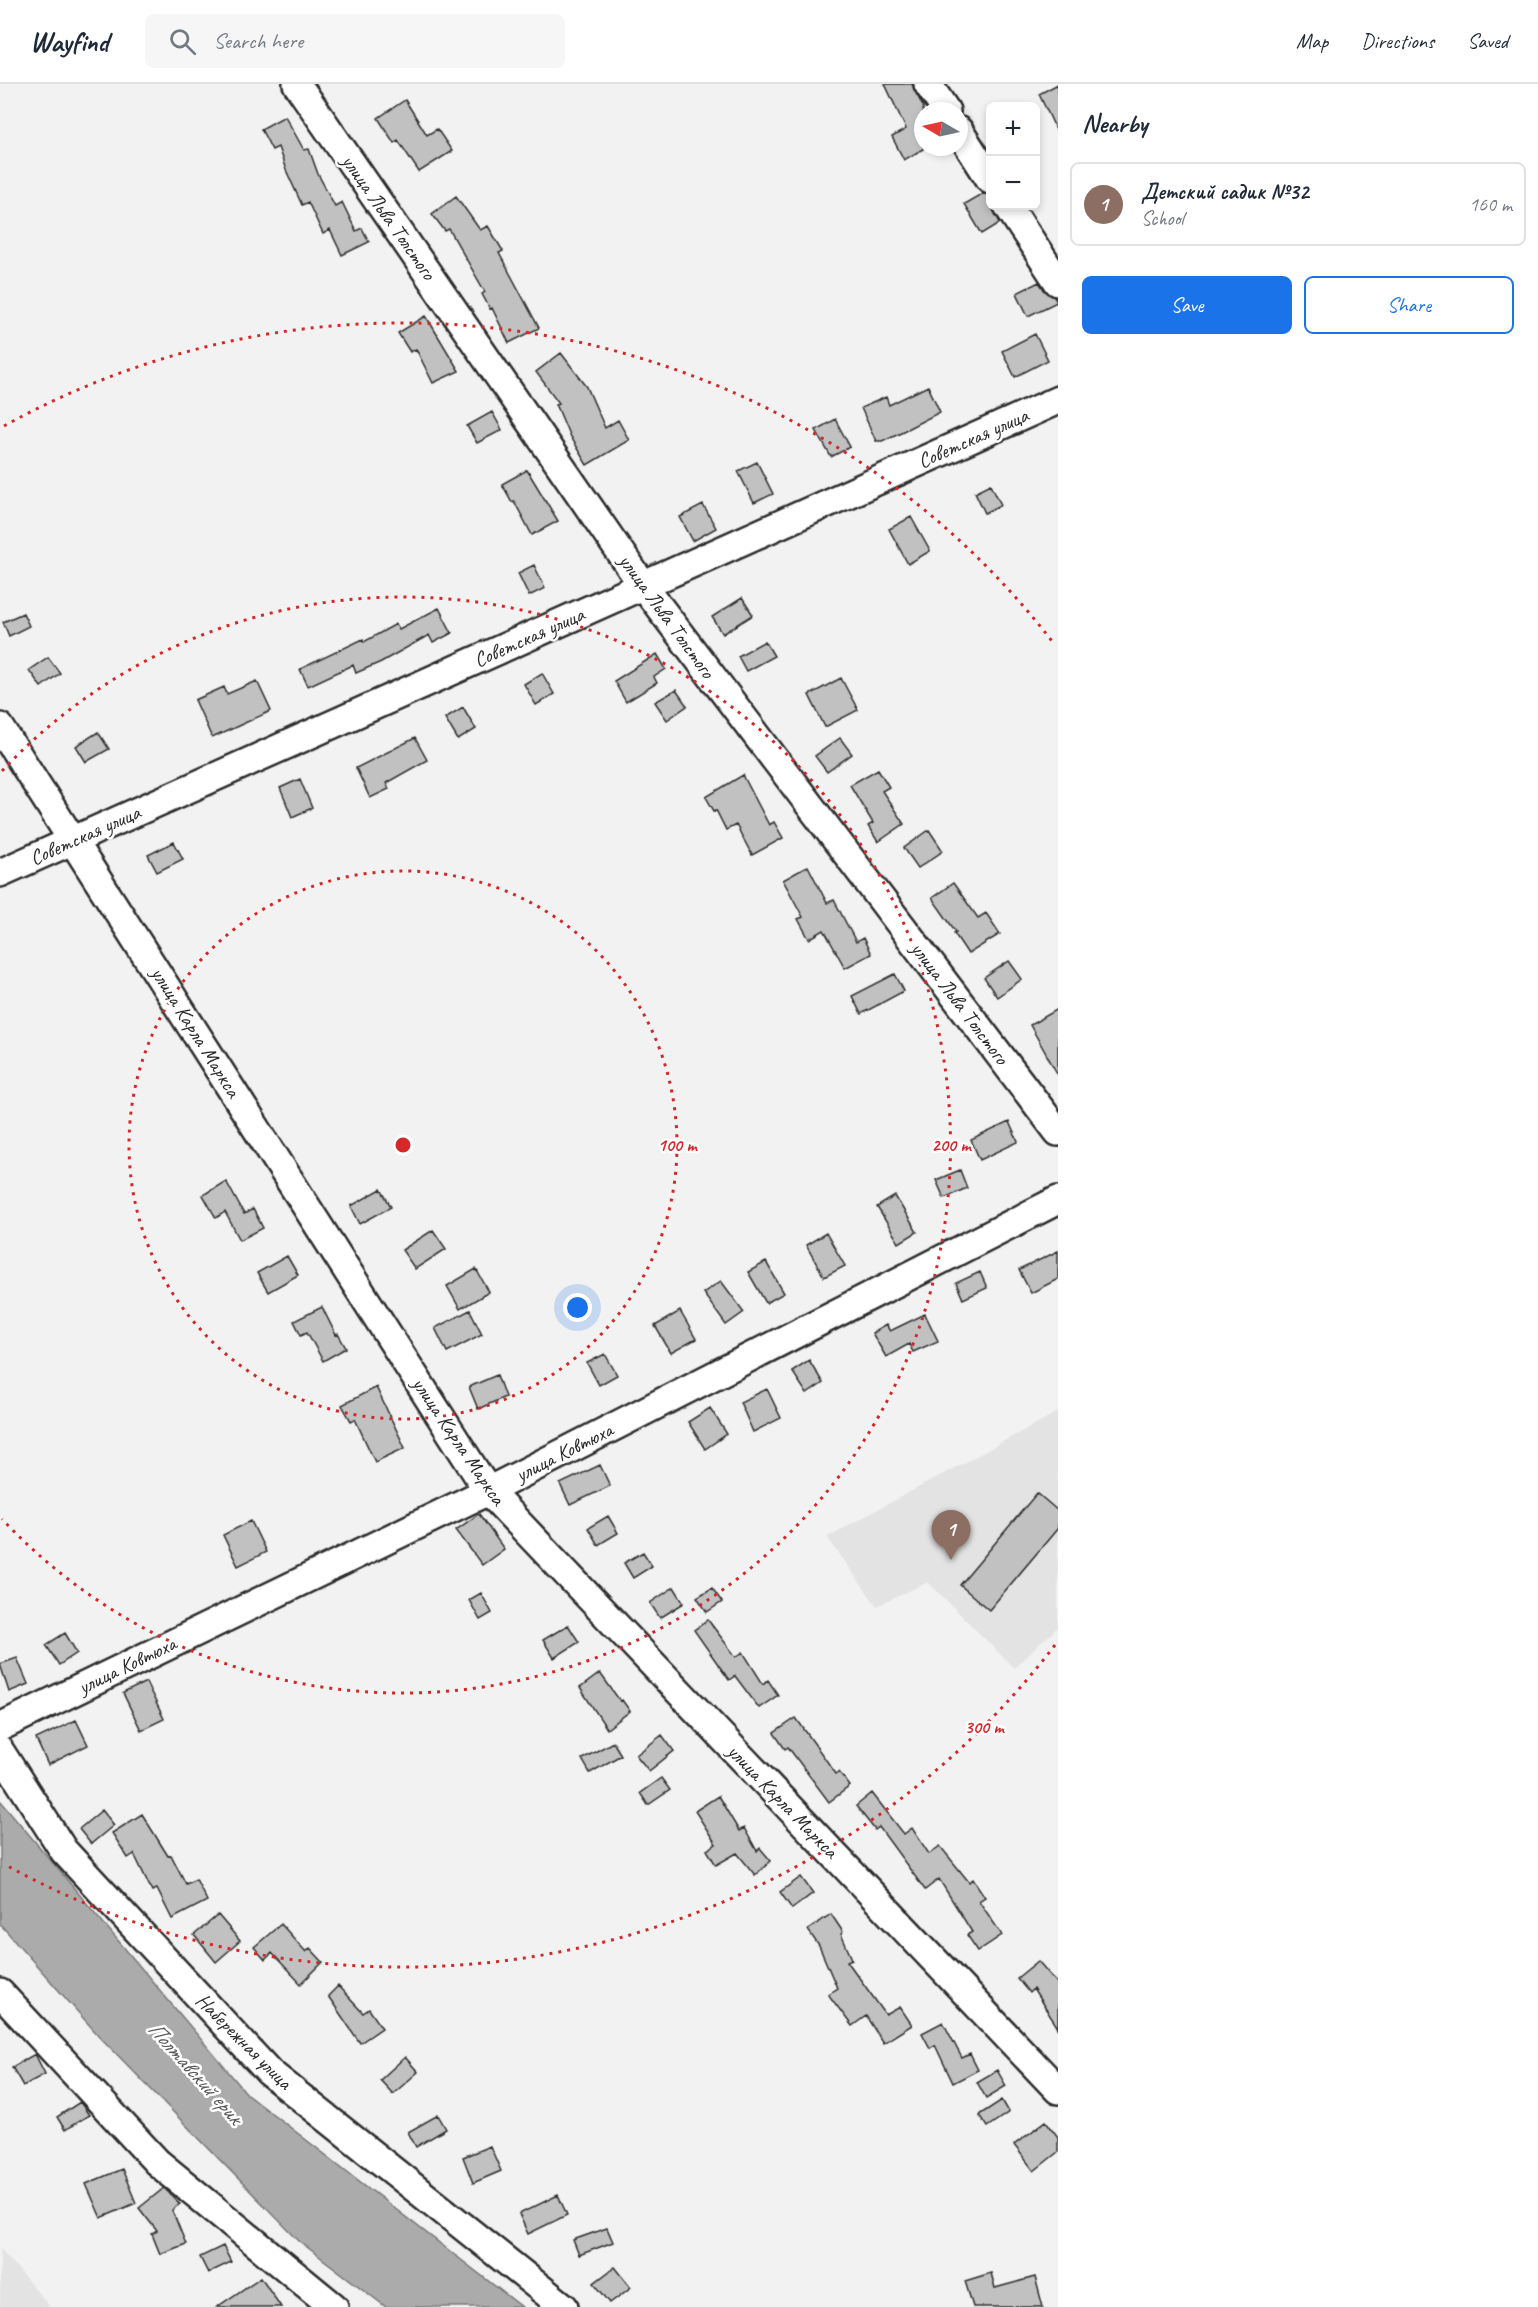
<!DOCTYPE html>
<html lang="en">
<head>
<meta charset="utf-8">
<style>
	body { margin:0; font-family:Caveat,sans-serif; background:#f6f6f7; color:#1f2937 }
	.controls { position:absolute; right:18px; top:18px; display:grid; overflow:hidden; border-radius:9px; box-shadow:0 3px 9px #0003 }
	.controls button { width:54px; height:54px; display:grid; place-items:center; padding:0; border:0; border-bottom:2px solid #e0e1e3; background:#fff; color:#1f2937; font:30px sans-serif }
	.compass { position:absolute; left:914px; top:18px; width:54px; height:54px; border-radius:50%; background:#fff; box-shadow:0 3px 9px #0003; rotate:279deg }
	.you { position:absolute; left:578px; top:1224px; width:21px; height:21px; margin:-15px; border:4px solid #fff; border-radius:50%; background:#1a73e8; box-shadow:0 0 0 9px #1a73e833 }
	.badge { display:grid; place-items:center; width:39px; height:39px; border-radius:50%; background:#1a73e8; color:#fff; font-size:20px; font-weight:700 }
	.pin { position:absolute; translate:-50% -50px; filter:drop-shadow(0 2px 3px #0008) }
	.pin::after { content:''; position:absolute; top:32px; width:21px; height:18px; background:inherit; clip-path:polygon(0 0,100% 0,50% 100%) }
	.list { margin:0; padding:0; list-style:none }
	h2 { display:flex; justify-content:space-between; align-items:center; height:78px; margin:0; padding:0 24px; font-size:26px }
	h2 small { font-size:20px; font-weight:400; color:#747a83 }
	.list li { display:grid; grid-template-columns:39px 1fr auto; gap:18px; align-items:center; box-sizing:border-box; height:84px; margin:0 12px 12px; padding:0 12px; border:2px solid #e0e1e3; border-radius:9px }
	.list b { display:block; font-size:22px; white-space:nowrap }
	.list p { margin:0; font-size:20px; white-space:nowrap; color:#747a83 }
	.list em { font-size:20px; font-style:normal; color:#747a83 }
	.actions { display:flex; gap:12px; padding:18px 24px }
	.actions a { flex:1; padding:14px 0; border:2px solid #1a73e8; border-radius:9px; text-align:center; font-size:21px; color:#1a73e8 }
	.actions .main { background:#1a73e8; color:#fff }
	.icon { flex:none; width:33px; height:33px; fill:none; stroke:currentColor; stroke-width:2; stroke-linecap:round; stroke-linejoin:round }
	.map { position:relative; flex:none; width:1058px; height:2223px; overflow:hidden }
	header { display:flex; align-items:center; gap:36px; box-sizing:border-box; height:84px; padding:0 30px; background:#fff; border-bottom:2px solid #e0e1e3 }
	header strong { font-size:28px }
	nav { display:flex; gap:33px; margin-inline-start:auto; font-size:21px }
	.search { width:420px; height:54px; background:#f6f6f7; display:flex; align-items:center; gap:15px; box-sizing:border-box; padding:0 21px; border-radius:9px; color:#747a83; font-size:22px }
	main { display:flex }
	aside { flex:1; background:#fff }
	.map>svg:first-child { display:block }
</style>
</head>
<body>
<header>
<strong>Wayfind</strong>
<div class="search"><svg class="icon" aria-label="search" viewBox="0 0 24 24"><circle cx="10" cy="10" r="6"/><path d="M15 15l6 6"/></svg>Search here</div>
<nav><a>Map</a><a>Directions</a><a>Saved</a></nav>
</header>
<main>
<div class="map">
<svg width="1058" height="2223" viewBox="0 0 1058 2223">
	<rect width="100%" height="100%" fill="#f2f2f2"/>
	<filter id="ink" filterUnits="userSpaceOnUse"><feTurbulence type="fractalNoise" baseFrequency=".0167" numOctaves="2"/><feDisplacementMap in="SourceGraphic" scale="12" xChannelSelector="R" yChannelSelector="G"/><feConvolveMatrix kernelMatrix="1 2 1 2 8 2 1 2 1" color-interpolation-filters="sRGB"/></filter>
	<g filter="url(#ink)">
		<path fill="#e3e3e3" d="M1058,1328V1543L1014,1584L928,1498L877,1522L827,1453Z
			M0,2164L50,2223H0Z"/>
		<path fill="#ababab" stroke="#787878" stroke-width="1.5" d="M0,1716L247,2010L522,2223H386L299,2157L99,1952L0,1840Z"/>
		<path fill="#c1c1c1" stroke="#2b2b2b" stroke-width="1.5" d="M885,0H912L923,23V65L904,76L892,53L906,45Z
			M1058,0V50L1039,10Z
			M405,16L427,51L437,45L452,67L419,88L398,56L394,59L378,34Z
			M285,32L304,66L309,65L318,90L335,122L342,118L356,147L362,144L369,158L342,171L330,146L323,150L308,118L302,121L286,86L278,63L272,66L261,45Z
			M983,109L990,111V122H992L1000,139L982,150L964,120Z
			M456,112L480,146L488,142L503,167L499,169L539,244L509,259L492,224L490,225L482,210L485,208L449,145L445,147L432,130Z
			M1039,198L1045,207L1054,213L1057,218L1028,232L1017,209Z
			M426,232L459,287L433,299L416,265L410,268L398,249Z
			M1035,250L1048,276L1015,293L1002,267Z
			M561,269L587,303L605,344L618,336L629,356L587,381L570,353L556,320L559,319L536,288Z
			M928,302L940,328L901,348L882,357H876L861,324L886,313L889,321Z
			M492,328L502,346L477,359L467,342Z
			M835,335L850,363L831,373L816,346Z
			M757,378L773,410L754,419L738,387Z
			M527,386L558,437L532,451L514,417L512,418L502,400Z
			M991,400L1001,421L985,429L975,408Z
			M703,421L716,444L693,457L680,433Z
			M911,433L930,467L908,480L889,445Z
			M534,481L545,504L529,512L518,489Z
			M742,514L753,531L723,550L712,533Z
			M439,524L452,549L433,559L429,551L381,578L356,589L353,581L308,602L300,585L363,555L364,558L396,540L399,545Z
			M23,529L29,542L9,552L3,538Z
			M765,557L774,572L746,587L738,572Z
			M657,570L666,585L654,593L657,599L626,618L614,597Z
			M48,573L60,589L41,603L29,586Z
			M542,589L554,610L536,621L524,600Z
			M841,594L858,626L825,643L809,611Z
			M257,597L271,627L212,654L195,616L224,603L227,610Z
			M676,606L687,622L667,636L655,618Z
			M463,623L476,645L458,656L445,634Z
			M98,648L109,665L86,678L76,662Z
			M415,654L427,676L386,699L389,705L370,714L356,684Z
			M840,654L852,670L827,688L815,672Z
			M878,685L889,703L882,707L904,740L878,758L868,742L873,739L850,701Z
			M743,691L769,741L774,738L783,754L752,771L736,741L726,746L716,726L714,727L706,713Z
			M300,695L312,724L292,733L280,704Z
			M929,746L943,767L918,784L904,764Z
			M174,758L183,775L157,788L148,771Z
			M808,782L827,819L834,816L856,858L863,854L871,870L845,884L824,846L809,855L798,835L803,833L783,796Z
			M953,799L978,834L986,829L1000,850L968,870L954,849L956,848L932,814Z
			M1009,877L1022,895L997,913L984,894Z
			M895,890L904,907L861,930L852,912Z
			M1058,925V991L1030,941Z
			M1009,1038L1018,1058L980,1076L971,1056Z
			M960,1086L967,1104L944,1114L936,1096Z
			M226,1097L244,1130L253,1125L263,1144L240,1156L225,1128L216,1134L203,1111Z
			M381,1105L391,1123L360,1140L351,1122Z
			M895,1112L917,1148L899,1159L877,1123Z
			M433,1146L446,1165L415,1185L402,1166Z
			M826,1149L845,1182L824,1193L806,1161Z
			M1058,1167V1195L1031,1209L1019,1186Z
			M287,1172L298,1191L268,1208L257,1189Z
			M766,1178L784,1209L766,1219L748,1188Z
			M476,1185L489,1208L460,1225L447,1202Z
			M980,1188L987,1204L963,1215L956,1199Z
			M721,1197L744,1228L726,1241L703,1209Z
			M322,1223L336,1251L338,1250L346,1264L323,1277L307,1248L301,1251L294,1237Z
			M470,1226L482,1250L447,1268L435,1244Z
			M680,1227L696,1255L671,1269L655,1242Z
			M925,1230L938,1257L913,1268L909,1260L886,1273L872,1249L886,1241L890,1247Z
			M605,1270L617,1291L599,1301L587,1279Z
			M809,1276L823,1299L807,1310L792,1287Z
			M497,1291L505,1313L478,1325L469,1303Z
			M376,1303L405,1364L375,1378L355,1335L351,1337L342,1321Z
			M767,1305L781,1334L753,1348L740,1318Z
			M710,1324L727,1350L705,1365L688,1338Z
			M600,1381L610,1402L570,1421L560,1400Z
			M1037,1409L1058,1427V1444L989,1526L960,1501Z
			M479,1430L504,1465L482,1481L456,1446Z
			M608,1432L618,1449L598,1461L588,1444Z
			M251,1437L266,1468L238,1482L223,1451Z
			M643,1468L652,1482L633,1494L624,1479Z
			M674,1503L684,1519L660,1534L650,1519Z
			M712,1504L722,1518L707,1528L697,1513Z
			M481,1509L492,1529L480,1536L469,1516Z
			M708,1536L736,1573L743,1568L763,1600L768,1596L778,1611L759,1624L735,1592L729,1596L694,1546Z
			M568,1541L579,1558L554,1574L543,1556Z
			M65,1549L77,1569L59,1581L46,1561Z
			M17,1574L28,1600L9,1608L0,1580Z
			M600,1589L620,1617L622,1616L630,1627L607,1645L580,1604Z
			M146,1598L164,1635L141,1646L123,1609Z
			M796,1634L836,1690L839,1688L850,1702L829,1718L788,1663L785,1665L774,1649Z
			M76,1636L88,1661L48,1681L36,1655Z
			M662,1651L674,1667L649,1687L636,1671Z
			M613,1658L621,1671L590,1689L582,1675Z
			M661,1694L670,1706L648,1721L640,1709Z
			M872,1709L904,1750L912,1744L929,1770L940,1762L969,1798L973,1795L985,1813L979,1817L1002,1851L978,1867L967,1851L972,1848L939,1795L925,1806L879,1743L875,1746L856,1722Z
			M718,1712L739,1747L744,1744L757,1767L760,1764L771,1777L755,1791L737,1769L716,1781L707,1766L716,1760L695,1727Z
			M102,1726L114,1741L91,1760L79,1745Z
			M142,1730L168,1772L171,1771L186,1800L196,1795L207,1817L172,1835L157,1805L152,1807L134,1770L128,1774L112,1749Z
			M801,1793L813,1809L792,1825L780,1808Z
			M831,1830L843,1848L841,1850L852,1875L847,1877L886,1931L900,1923L912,1941L883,1959L866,1932L852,1942L828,1910L837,1904L819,1862L808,1846Z
			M218,1831L240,1857L216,1878L194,1851Z
			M281,1840L306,1868L310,1864L323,1878L301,1900L272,1869L265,1876L254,1863Z
			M1038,1877L1058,1900V1944L1033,1905L1029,1909L1017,1894Z
			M338,1902L363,1929L369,1925L382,1944L360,1959L328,1912Z
			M943,1938L962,1974L970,1970L978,1986L953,1999L935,1961L930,1964L922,1949Z
			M35,1970L45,1990L23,2002L12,1983Z
			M405,1973L418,1988L393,2010L380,1996Z
			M997,1986L1006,2002L986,2014L977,1998Z
			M1002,2016L1009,2028L987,2043L979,2031Z
			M80,2018L89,2031L65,2046L57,2033Z
			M438,2031L446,2045L416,2063L408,2048Z
			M1046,2037L1058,2053V2068L1034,2087L1014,2061Z
			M490,2062L501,2087L473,2099L463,2073Z
			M122,2085L136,2119L101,2134L86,2100Z
			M164,2104L180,2120L172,2126L186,2160L160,2170L152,2150L157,2147L139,2124Z
			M558,2111L567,2131L528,2150L519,2130Z
			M607,2144L613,2158L579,2171L573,2156Z
			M223,2162L231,2178L208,2189L200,2173Z
			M615,2183L631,2203L610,2219L594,2199Z
			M991,2189L995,2204L1035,2193L1043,2223H973L965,2197Z
			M261,2193L281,2223H217Z"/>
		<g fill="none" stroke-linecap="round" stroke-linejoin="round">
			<defs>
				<path id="minor" d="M297,0L644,503L1058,1048
					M928,0L946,27
					M959,47L990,95
					M1008,122L1058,198
					M0,643L488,1407L1058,2006
					M0,789L1058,316
					M0,1643L488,1407L1058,1116
					M0,1667L64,1767L269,1988L564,2223
					M0,1909L157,2078L334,2223"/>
			</defs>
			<use href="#minor" stroke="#2b2b2b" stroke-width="32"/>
			<use href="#minor" stroke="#fff" stroke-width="27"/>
		</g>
	</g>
	<g fill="none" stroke="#d62828" stroke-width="3" stroke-dasharray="3 6">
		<circle cx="403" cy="1061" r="274"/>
		<path d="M2 687A548 548 0 1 1 2 1435"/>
		<path d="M1055 1561A822 822 0 0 1 4 1780M4 342A822 822 0 0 1 1055 561"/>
	</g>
	<g text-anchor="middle" stroke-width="5" stroke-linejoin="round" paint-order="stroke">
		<g font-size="21" fill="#2b2b2b" stroke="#fff">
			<text transform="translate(389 133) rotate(55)" y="7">улица Льва Толстого</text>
			<text transform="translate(973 354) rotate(-24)" y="7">Советская улица</text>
			<text transform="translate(667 532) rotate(54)" y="7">улица Льва Толстого</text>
			<text transform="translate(529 553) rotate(-24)" y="7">Советская улица</text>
			<text transform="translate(85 751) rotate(-24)" y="7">Советская улица</text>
			<text transform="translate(960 919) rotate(53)" y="7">улица Льва Толстого</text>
			<text transform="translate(196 948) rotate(58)" y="7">улица Карла Маркса</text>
			<text transform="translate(459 1357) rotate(56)" y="7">улица Карла Маркса</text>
			<text transform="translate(564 1368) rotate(-27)" y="7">улица Ковтюха</text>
			<text transform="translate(127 1581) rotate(-26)" y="7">улица Ковтюха</text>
			<text transform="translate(783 1717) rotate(46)" y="7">улица Карла Маркса</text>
			<text transform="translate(244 1957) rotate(45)" y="7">Набережная улица</text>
		</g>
		<g font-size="22" font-style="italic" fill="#585858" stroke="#fff">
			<text transform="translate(196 1988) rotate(48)" y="8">Полтавский ерик</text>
		</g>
	</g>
	<circle cx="403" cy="1061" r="9" fill="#d62828" stroke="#fff" stroke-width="3"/>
	<g font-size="18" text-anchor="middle" font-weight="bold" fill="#d62828" stroke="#fff" stroke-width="5" stroke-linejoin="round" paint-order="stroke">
		<text x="677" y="1067">100 m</text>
		<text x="951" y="1067">200 m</text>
		<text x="984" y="1649">300 m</text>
	</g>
</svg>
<div class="controls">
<button>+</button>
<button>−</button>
</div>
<svg class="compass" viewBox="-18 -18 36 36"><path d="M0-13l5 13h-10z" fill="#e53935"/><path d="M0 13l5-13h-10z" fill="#747a83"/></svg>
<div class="you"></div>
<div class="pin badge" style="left:951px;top:1476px;background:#8d6e63">1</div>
</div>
<aside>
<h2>Nearby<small></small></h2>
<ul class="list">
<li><span class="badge" style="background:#8d6e63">1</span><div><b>Детский садик №32</b><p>School</p></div><em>160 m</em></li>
</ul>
<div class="actions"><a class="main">Save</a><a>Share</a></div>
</aside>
</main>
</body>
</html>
